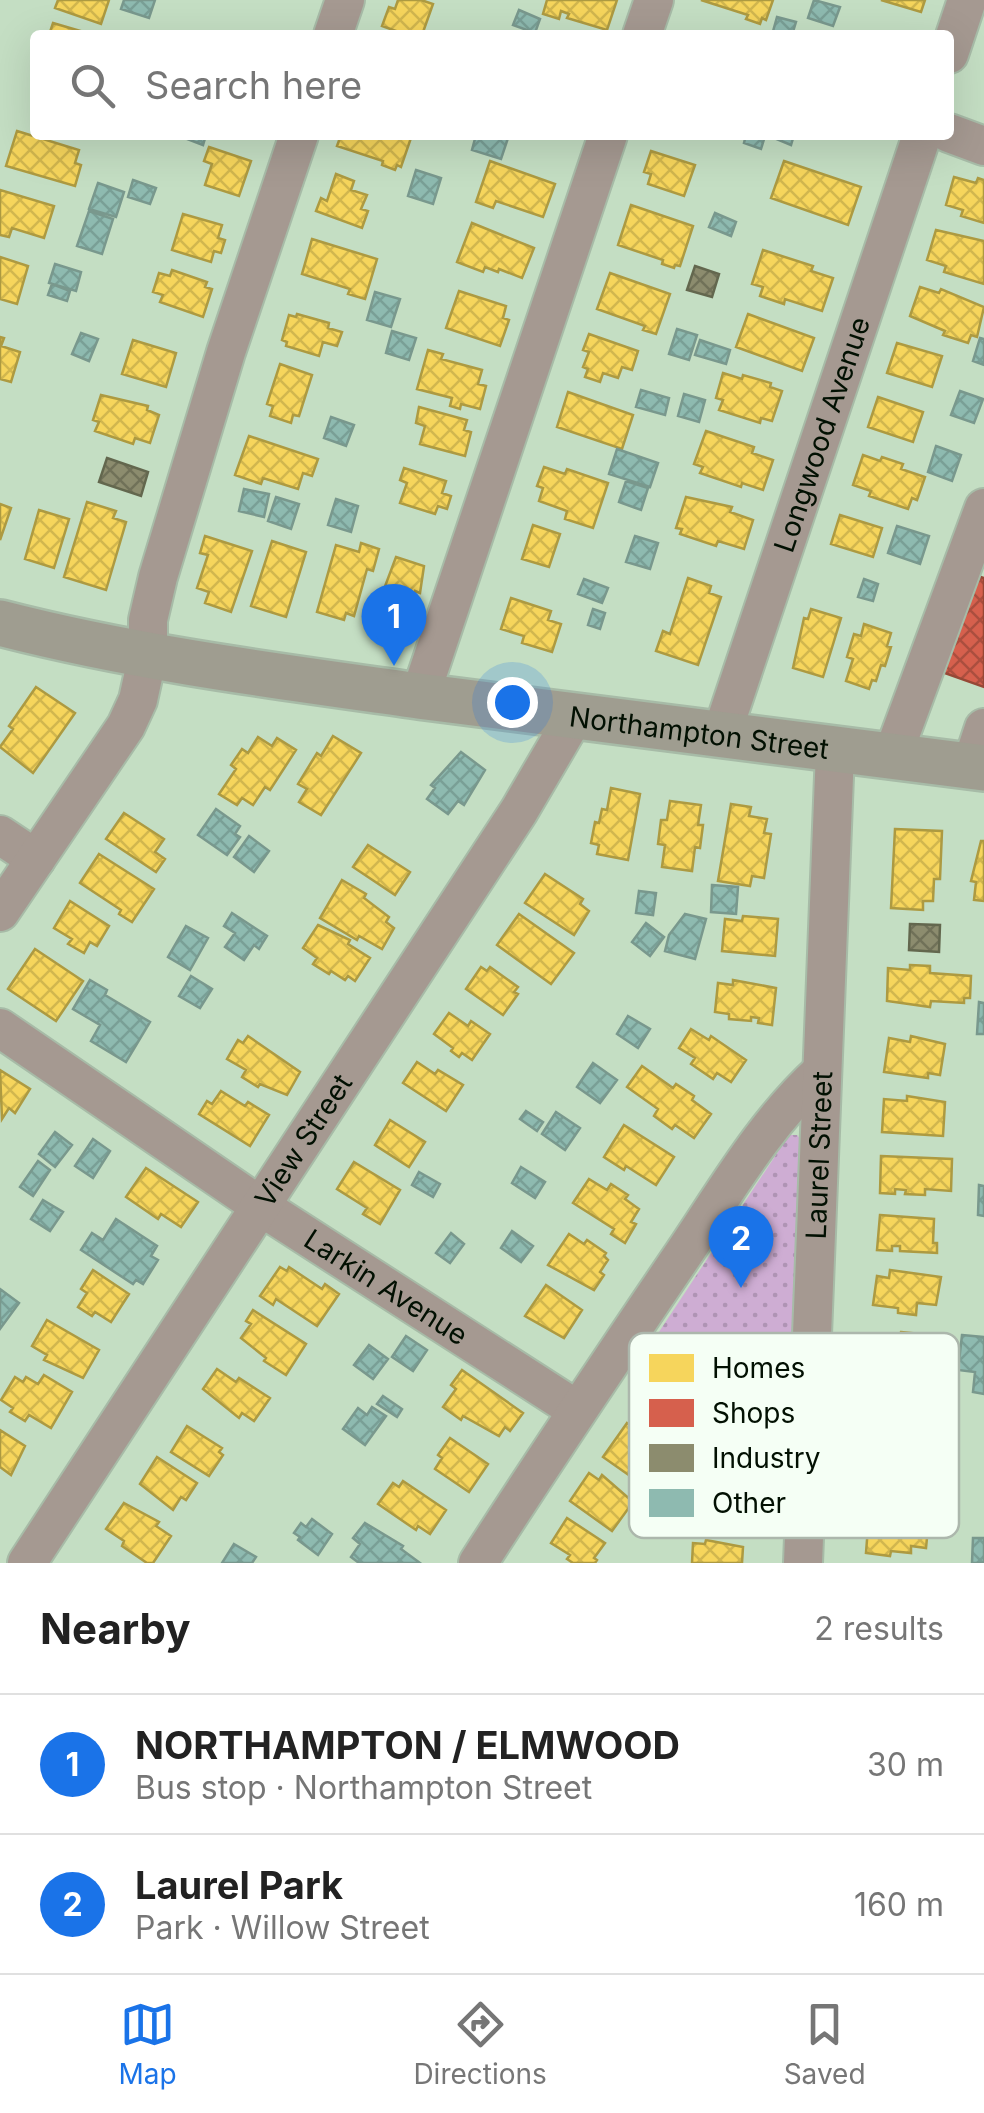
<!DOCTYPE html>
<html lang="en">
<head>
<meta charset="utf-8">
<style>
	body { margin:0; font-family:Inter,sans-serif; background:#f2f2f2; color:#222 }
	.you { position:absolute; left:512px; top:702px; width:35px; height:35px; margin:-25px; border:8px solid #fff; border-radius:50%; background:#1a73e8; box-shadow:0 0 0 15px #1a73e833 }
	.badge { display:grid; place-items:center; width:65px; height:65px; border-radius:50%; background:#1a73e8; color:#fff; font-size:32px; font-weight:700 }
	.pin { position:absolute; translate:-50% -82px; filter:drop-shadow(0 2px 5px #0008) }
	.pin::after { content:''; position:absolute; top:52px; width:35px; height:30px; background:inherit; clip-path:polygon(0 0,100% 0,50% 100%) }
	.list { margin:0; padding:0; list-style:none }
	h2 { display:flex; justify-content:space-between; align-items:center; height:130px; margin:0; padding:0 40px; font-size:42px }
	h2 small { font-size:32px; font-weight:400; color:#767676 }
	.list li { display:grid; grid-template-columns:65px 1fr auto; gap:30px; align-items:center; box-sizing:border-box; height:140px; padding:0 40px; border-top:2px solid #e0e0e0 }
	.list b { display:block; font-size:38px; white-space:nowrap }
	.list p { margin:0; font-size:32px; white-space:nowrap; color:#767676 }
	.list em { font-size:32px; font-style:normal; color:#767676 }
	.icon { flex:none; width:55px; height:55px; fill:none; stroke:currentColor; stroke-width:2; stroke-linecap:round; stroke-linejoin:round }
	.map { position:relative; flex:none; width:984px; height:1563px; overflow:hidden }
	.search { position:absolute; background:#fff; box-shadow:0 10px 40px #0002; left:30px; right:30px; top:30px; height:110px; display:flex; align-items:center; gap:25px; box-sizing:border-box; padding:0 35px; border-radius:10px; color:#767676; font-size:38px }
	.sheet { height:410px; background:#fff }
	nav { display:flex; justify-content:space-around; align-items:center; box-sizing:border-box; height:140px; border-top:2px solid #e0e0e0; background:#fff; font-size:28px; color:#767676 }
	nav a { display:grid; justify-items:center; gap:5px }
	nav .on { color:#1a73e8 }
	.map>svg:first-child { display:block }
</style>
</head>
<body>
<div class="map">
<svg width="984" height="1563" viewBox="0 0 984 1563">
	<defs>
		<pattern id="grass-dots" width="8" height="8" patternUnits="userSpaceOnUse" patternTransform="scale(2.5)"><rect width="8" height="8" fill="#ceadd3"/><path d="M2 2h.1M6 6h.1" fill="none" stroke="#af94b4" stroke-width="1.8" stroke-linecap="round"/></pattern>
		<pattern id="homes-cross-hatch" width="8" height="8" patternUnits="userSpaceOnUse" patternTransform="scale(2.5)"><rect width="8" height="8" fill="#f6d55c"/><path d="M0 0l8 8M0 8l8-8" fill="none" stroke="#d1b64e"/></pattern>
		<pattern id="shops-cross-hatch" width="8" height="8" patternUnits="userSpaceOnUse" patternTransform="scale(2.5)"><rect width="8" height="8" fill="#d6604d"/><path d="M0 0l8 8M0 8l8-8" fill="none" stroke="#ab4e3e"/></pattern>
		<pattern id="industry-cross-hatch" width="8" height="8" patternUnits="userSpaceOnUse" patternTransform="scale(2.5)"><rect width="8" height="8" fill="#8c8c6e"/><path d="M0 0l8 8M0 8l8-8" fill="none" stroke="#707158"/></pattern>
		<pattern id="building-cross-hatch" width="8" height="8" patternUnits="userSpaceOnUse" patternTransform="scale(2.5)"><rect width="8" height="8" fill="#8ebab0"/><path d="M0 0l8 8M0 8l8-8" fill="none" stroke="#799f96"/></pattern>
	</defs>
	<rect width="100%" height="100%" fill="#c4dec3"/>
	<path fill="url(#grass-dots)" d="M789,1135H797L801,1140L803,1152L789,1389L715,1383L653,1341Z"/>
	<path fill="url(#homes-cross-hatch)" stroke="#ad9a41" stroke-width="2.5" d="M58,0H109L101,24L55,8Z
		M398,0H421L433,4L422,35H407L382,26L389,7L395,9Z
		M547,0H617L607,30L567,18L569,14L561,11L559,19L543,14Z
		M701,0H773L766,20L762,18L760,24L746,19L748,15Z
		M881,0H925L921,12Z
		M53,23L94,35H49Z
		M17,131L79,150L75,163L81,165L75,186L6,166Z
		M341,135H412L401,167L397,165L395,170L382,165L383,161L337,146Z
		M209,147L251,161L239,196L205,185L212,164L204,161Z
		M651,151L695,165L684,196L648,184L651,174L644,172Z
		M490,161L555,184L543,217L496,201L493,208L476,202Z
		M784,161L861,187L848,225L771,198Z
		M336,174L354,181L351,190L367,195L361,209L368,211L362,228L316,211L321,198L327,201Z
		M954,177L976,183L978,178L984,180V223L961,216L963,210L946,205Z
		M0,190L54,206L44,238L12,228L9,237L0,235Z
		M631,205L693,226L680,266L675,265L674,268L662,264L663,260L618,245Z
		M183,214L222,225L218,238L225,240L221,253L214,251L211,262L172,250Z
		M472,223L534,248L522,278L499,269L498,272L485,267L483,272L457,262Z
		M936,230L984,241V284L944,272L946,266L927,260Z
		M312,239L377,259L365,299L348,294L350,289L302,274Z
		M763,250L813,266L811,271L833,278L822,311L785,299L784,304L760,296L763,287L752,284Z
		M0,257L28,266L17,304L0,299Z
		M172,270L207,282L205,287L212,289L203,317L160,302L163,295L153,292L159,273L170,276Z
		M610,273L670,294L656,334L643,330L645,326L597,309Z
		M920,287L939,293L941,289L984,307L977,337L971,335L968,343L943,335L945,331L910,316Z
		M459,291L506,306L503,318L509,320L500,346L446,328Z
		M297,314L329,323L328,328L342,332L337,346L323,342L319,356L286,346L287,342L282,340L289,315L296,317Z
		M748,314L814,338L802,371L736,347Z
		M589,334L638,351L632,370L622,367L618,378L603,373L600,382L585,377L588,369L583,367L589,352L583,350Z
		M0,337L4,338L1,346L20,352L11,382L0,379Z
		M133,340L176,353L166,387L122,374Z
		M897,343L942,356L932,387L887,373Z
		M428,350L443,354L441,359L482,370L478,384L486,386L480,409L461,404L460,409L450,406L452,398L417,389Z
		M280,364L312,375L299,416L293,415L291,423L270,416L273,406L267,404Z
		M723,373L742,379L743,375L771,383L770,387L782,391L772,421L761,418L760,423L719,410L723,400L716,398Z
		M568,392L633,415L622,449L557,427Z
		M101,395L148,406L147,410L159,415L150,443L135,438L133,444L95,431L99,422L93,420Z
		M878,397L923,412L913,442L868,427Z
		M419,407L467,420L464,430L471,432L465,456L420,444L425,426L416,423Z
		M706,431L754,447L752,453L773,460L763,490L742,483L741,487L700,473L703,467L694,464Z
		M249,436L318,459L312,476L303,473L298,489L263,478L261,484L235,475Z
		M863,455L880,461L882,457L903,464L901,469L925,477L917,500L912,498L908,509L869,496L871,491L853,485Z
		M544,467L565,474L567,469L608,483L593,528L565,519L567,511L539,501L543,488L537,486Z
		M404,468L446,481L442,493L451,496L447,509L438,506L435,514L400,503L407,483L400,480Z
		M686,497L732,507L730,512L753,520L744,549L718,541L716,546L680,534L682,529L676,528Z
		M87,502L116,511L113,518L126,522L106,590L64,577Z
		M0,504L11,508L0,540Z
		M39,510L69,519L54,568L25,559Z
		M840,515L882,528L873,557L831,544Z
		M533,525L560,534L549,567L522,559Z
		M205,536L252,551L231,612L205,603L209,592L197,588L208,555L200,553Z
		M272,541L306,552L286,617L251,606Z
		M361,543L379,549L373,571L367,569L354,616L346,613L344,620L317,612L336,545L359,552Z
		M396,557L424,566L420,593L415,591L409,608L415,610L412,618L406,617L402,631L372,621Z
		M688,578L711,586L709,593L721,597L698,665L656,651L663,631L670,634Z
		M511,598L551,611L548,620L561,624L552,652L522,643L524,636L501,629Z
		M811,609L841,618L823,677L793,668L804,618L808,619Z
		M864,624L891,633L887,646L891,647L885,666L881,665L876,681L872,680L869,689L846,681L853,659L847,657L854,634L861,636Z
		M36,687L75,713L33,773L0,747L13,729L9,726Z
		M333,736L361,753L321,815L299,802L307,789L298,784L317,753L321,756Z
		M258,737L272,746L277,738L296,750L270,790L265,787L253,805L242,798L237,805L219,794L236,769L231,765L242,749L248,753Z
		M611,788L640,794L628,860L597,854L599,845L591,843L595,822L599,823L602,809L607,810Z
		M670,801L701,805L698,825H703L700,848L695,847L692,871L662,867L665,845L658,844L661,820H667Z
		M731,804L751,807L749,816L767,819L764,833L771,834L764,878L752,876L750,886L718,881Z
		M124,813L164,839L155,852L165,859L156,872L106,839Z
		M895,829L942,831L940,879H934L933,901H923V910L891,908Z
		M981,841H984V901L974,900L976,882L971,881Z
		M368,845L410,872L395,895L353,867Z
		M99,854L154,889L132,922L119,914L121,910L80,883Z
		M545,874L583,899L580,904L589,911L574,935L525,903Z
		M342,880L366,894L364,898L389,917L386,922L394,928L382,949L359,936L357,940L320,918Z
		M70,901L109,926L97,946L90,942L84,953L68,944L72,939L54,928Z
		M519,914L574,953L551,984L497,945Z
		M743,916L778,919L775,956L722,951L725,919L742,921Z
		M318,925L350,940L348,944L370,958L355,981L348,976L345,980L331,971L329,974L313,964L317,958L303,948Z
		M35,949L83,981L56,1021L8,989Z
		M910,965L930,966V973L971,976L970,998H964V1003L931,1001L930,1007L887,1001L888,968L910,970Z
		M481,967L487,971L490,967L518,987L514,992L518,994L503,1015L466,989Z
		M733,980L776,988L772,1025L758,1023L759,1018L751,1017V1021L729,1019V1014L715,1012L718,983L733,985Z
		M449,1013L468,1026L471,1021L490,1034L472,1060L462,1053L459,1057L451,1051L453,1048L434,1034Z
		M691,1029L709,1040L711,1036L746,1060L731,1082L717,1073L713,1079L691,1064L695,1058L679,1048Z
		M248,1036L300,1072L287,1095L260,1084L258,1087L242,1077L246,1070L227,1059L238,1040L243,1043Z
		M911,1036L945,1044L940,1075L928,1073V1078L884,1072L889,1038L910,1042Z
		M417,1062L435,1074L438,1070L463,1085L446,1111L403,1083Z
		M642,1066L673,1088L676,1084L694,1096L692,1100L711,1114L694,1138L675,1125L672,1129L654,1116L658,1109L627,1087Z
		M0,1070L30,1089L15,1113L9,1108L2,1119Z
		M221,1091L245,1106L248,1102L269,1115L250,1146L199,1114L207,1101L212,1104Z
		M907,1096L945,1102L943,1136L882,1132L884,1099L907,1101Z
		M390,1120L425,1142L409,1167L375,1145Z
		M624,1125L674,1157L656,1185L626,1166L624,1170L604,1157Z
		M881,1156L952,1159L951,1191L925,1189V1195L905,1194L906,1190L895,1189V1194L880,1193Z
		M354,1162L400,1190L380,1224L363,1214L367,1208L337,1189Z
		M146,1168L198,1202L181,1227L161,1214L158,1219L126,1197Z
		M589,1179L607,1190L611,1184L628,1195L625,1199L639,1209L631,1222L636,1224L625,1243L611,1234L614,1229L573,1203Z
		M880,1215L934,1219L933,1243H937V1253L900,1251V1246H892V1251L877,1250Z
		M569,1234L584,1244L587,1240L606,1253L604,1256L608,1260L600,1272L604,1275L594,1290L548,1265Z
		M280,1267L287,1271L289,1267L322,1289L325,1284L339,1294L317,1326L276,1299L273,1305L260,1296Z
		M93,1270L129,1294L111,1322L95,1312L92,1316L78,1307L87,1293L81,1289Z
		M890,1270L941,1277L936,1305L917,1303L916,1315L898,1313V1308L873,1305L877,1276L889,1278Z
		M546,1285L582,1310L564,1338L525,1316Z
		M253,1310L306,1344L286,1375L264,1361L266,1358L241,1338L251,1324L246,1321Z
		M47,1320L99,1350L83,1378L44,1360L47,1355L32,1346Z
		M901,1332L922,1334L921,1339L931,1340L930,1363H936L935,1375L894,1373V1368L875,1367L877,1337L900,1338Z
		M217,1369L236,1382L239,1378L270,1398L254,1421L242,1413L239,1418L203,1389Z
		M462,1370L523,1413L510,1431L505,1427L499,1436L463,1416L461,1420L443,1407L456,1389L451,1385Z
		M44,1375L72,1392L51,1428L29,1415L25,1421L10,1412L13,1408L1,1400L15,1377L23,1382L26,1377L38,1384Z
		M627,1423L639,1431L635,1436L642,1440L645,1435L664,1448L660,1453L674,1463L653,1492L603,1457Z
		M187,1426L222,1448L219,1452L223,1455L209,1476L171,1452Z
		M0,1430L25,1446L11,1475L0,1467Z
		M450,1438L488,1464L469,1492L435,1469L442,1458L438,1455Z
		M157,1457L197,1483L186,1500L181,1497L173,1510L140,1484Z
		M589,1473L599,1480L602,1475L633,1502L612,1531L570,1501Z
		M403,1481L446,1510L430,1534L418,1526L416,1530L378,1504L393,1483L399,1487Z
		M124,1503L159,1522L156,1526L171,1536L153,1563H147L122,1546L124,1541L106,1529Z
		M892,1510L929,1517L926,1548L911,1546V1553L891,1551L890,1556L866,1553L869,1514L891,1516Z
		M567,1518L605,1543L594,1558L597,1560L595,1563H573L567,1559L570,1555L551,1543Z
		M706,1540L743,1547L742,1563H692L693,1543L705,1544Z"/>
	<path fill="url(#shops-cross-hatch)" stroke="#964836" stroke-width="2.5" d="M968,573L984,578V687L939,671Z"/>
	<path fill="url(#industry-cross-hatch)" stroke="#63674e" stroke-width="2.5" d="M695,266L719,274L712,297L687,290Z
		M107,458L148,472L141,496L99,482Z
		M910,924L940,925L939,952L909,950Z"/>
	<path fill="url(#building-cross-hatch)" stroke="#79988d" stroke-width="2.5" d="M124,0H155L149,18L121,9Z
		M814,0L840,7L833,26L808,18Z
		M519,10L540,19L535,33L513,25Z
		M777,17L796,22L792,35H772Z
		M177,135H206L203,145Z
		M476,135H509L501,159L472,150Z
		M746,135L765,136L761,149L744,143Z
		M767,135H794L791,145Z
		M416,170L441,178L433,204L408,196Z
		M133,180L156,188L150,204L128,197Z
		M98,183L124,192L116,217L89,209Z
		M89,211L113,219L102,254L77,246Z
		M715,213L736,222L731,236L709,227Z
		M55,264L81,272L76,291L49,283Z
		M52,284L70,291L67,301L48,295Z
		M375,292L400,299L391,327L367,320Z
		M677,329L697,335L689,360L669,354Z
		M392,331L416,338L409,360L386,353Z
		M81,333L98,339L89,361L72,354Z
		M980,338L984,339V365L973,361Z
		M700,340L730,350L726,364L695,355Z
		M641,390L669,398L665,415L636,407Z
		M960,391L983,399L974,423L951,415Z
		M684,394L705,400L699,422L678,416Z
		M331,417L354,425L346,446L324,438Z
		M936,446L961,455L952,481L928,472Z
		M617,449L658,463L650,487L609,474Z
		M626,481L648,488L641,510L619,502Z
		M244,489L269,494L264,517L239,511Z
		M276,497L299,504L291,529L268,521Z
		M336,499L358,506L351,532L328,525Z
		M897,526L929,536L920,564L888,553Z
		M635,536L658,543L650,569L626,562Z
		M584,579L608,588L602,603L578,594Z
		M864,579L878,584L873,601L858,597Z
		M593,609L605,613L600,629L588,625Z
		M461,752L485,770L464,805L458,801L448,814L427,799L435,788L431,785Z
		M216,809L240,826L235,834L240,837L227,855L198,835Z
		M249,836L269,851L254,872L234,857Z
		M712,885L738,887L736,914L711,912Z
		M639,891L656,893L653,915L636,913Z
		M232,913L267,936L259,949L254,945L244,960L225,947L235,933L224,926Z
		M685,914L706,919L695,959L665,951L669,935Z
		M646,923L664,937L650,956L632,942Z
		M186,926L208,938L190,970L168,957Z
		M191,976L212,989L200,1008L179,996Z
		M90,980L107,990L105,995L150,1022L126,1062L91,1041L100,1025L73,1009Z
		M979,1002L984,1003V1034H977Z
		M628,1016L650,1029L638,1048L617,1034Z
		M593,1063L617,1080L600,1103L577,1087Z
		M526,1111L543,1122L537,1131L520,1119Z
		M556,1112L580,1128L565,1150L542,1134Z
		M55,1132L72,1145L55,1167L39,1154Z
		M93,1139L110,1151L93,1178L75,1166Z
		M38,1161L50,1170L33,1196L20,1187Z
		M521,1167L545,1182L535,1198L512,1183Z
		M419,1172L440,1184L433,1197L412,1185Z
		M979,1185L984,1186V1216L978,1215Z
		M43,1200L63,1212L50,1231L31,1219Z
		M116,1219L157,1246L151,1256L158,1260L143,1284L136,1280L133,1284L81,1250L92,1233L103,1240Z
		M512,1231L533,1246L521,1262L501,1248Z
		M451,1233L464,1244L450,1263L436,1253Z
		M0,1289L19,1303L0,1329Z
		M962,1335L984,1337V1394L973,1392L975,1372L958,1370Z
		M406,1336L427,1350L413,1371L392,1357Z
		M369,1345L388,1359L373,1379L354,1365Z
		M383,1396L402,1409L397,1417L377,1404Z
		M372,1407L386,1416L365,1445L343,1429L358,1408L367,1415Z
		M312,1519L332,1534L318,1555L298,1540L300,1537L294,1533L301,1523L306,1527Z
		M365,1523L403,1546L401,1549L420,1563H359L351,1557L360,1544L353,1538Z
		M973,1538H984V1563H972Z
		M234,1544L256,1557L252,1563H222Z"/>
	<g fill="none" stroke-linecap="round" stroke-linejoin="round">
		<defs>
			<g id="minor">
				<path d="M333,35L345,0"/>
				<path d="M642,35L654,0"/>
				<path d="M949,54L967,0"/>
				<path d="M949,133L984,146"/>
				<path d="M420,696L608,135"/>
				<path id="s1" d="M721,736L922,135"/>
				<path d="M892,757L984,508"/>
				<path d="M971,767L984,728"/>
				<path d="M0,835L36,859"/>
				<path d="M0,912L126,726L138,700L148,654V620L158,577L226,352L299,135"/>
				<path id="s2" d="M0,1028L260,1206L577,1410"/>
				<path id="s3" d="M27,1563L519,811L574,717"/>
				<path d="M478,1563C545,1459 614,1356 684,1253C726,1191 765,1123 821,1072"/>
				<path id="s4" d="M803,1563L835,751"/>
			</g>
			<g id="major">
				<path id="s5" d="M0,623C139,659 284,677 426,697C612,722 798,746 984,768"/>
			</g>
		</defs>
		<use href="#minor" stroke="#a7bba7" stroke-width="42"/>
		<use href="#major" stroke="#a7bba7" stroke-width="50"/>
		<use href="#minor" stroke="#a59991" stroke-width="38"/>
		<use href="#major" stroke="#9f9d90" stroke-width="45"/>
	</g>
	<g text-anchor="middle" stroke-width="10" stroke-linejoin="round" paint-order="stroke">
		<g font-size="28" fill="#021002" stroke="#f5fff5">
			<text dy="10" stroke="none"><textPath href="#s1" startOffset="318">Longwood Avenue</textPath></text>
			<text dy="10" stroke="none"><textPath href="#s5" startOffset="708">Northampton Street</textPath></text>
			<text dy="10" stroke="none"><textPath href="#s3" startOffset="505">View Street</textPath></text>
			<text dy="10" stroke="none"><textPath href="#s4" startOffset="408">Laurel Street</textPath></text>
			<text dy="10" stroke="none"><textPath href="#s2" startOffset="465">Larkin Avenue</textPath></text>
		</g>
	</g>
	<rect x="629" y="1333" width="330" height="205" rx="15" fill="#f5fff5" stroke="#acb7ac" stroke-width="2.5"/>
	<rect x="649" y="1354" width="45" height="28" fill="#f6d55c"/>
	<rect x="649" y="1399" width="45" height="28" fill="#d6604d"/>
	<rect x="649" y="1444" width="45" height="28" fill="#8c8c6e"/>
	<rect x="649" y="1489" width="45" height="28" fill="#8ebab0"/>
	<g font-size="28" fill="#021002">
		<text x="712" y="1378">Homes</text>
		<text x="712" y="1423">Shops</text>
		<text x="712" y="1468">Industry</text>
		<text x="712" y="1513">Other</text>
	</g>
</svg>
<div class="you"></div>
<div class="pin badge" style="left:394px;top:666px">1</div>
<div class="pin badge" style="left:741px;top:1288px">2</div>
<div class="search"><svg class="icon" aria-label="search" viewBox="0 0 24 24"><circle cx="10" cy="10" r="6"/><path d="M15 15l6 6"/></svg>Search here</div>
</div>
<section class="sheet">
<h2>Nearby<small>2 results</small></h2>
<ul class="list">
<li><span class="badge">1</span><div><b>NORTHAMPTON / ELMWOOD</b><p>Bus stop · Northampton Street</p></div><em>30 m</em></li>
<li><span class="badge">2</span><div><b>Laurel Park</b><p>Park · Willow Street</p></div><em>160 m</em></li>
</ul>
</section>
<nav>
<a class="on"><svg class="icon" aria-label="map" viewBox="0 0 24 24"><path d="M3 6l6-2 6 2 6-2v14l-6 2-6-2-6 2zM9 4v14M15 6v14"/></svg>Map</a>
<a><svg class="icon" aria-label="directions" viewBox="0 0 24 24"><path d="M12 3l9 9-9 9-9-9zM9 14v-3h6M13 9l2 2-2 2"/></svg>Directions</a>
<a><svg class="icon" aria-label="saved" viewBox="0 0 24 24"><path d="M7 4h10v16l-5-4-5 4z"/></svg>Saved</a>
</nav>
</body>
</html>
